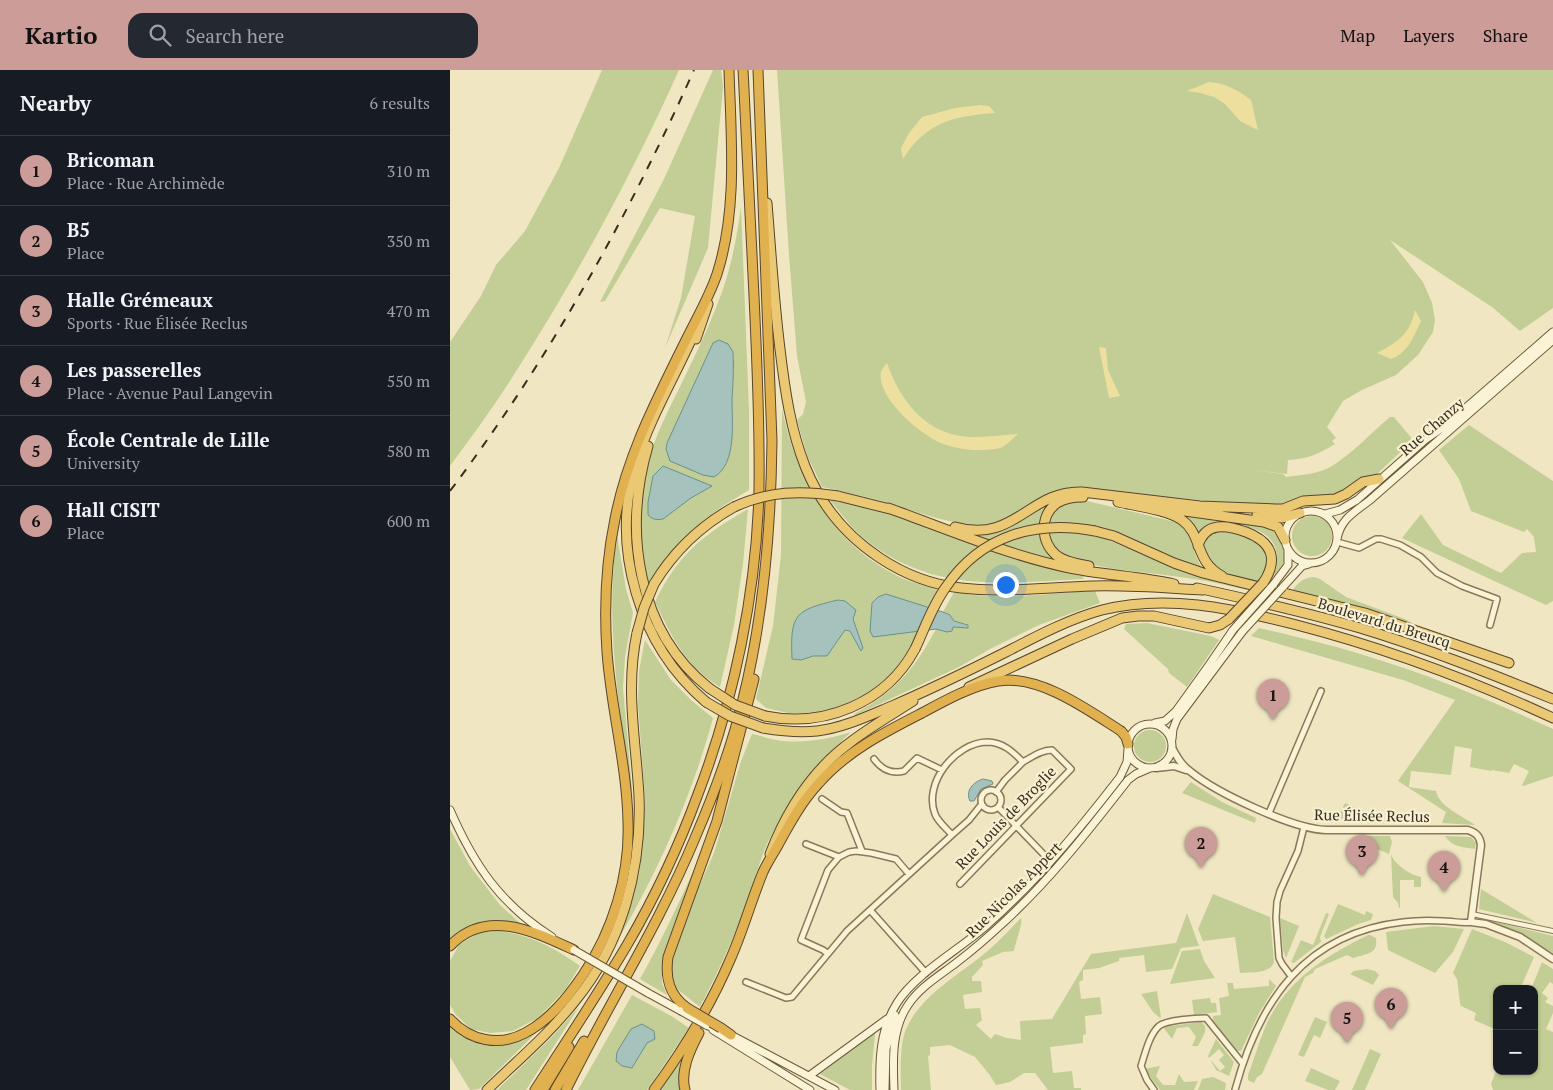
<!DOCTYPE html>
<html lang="en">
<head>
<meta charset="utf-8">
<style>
	body { margin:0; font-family:"PT Serif",serif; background:#242831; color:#f1f3f6 }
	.controls { position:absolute; right:15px; bottom:15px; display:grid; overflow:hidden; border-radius:10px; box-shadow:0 1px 4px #0004 }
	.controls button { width:45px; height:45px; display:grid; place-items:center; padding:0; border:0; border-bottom:1px solid #363941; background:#171b24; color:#f1f3f6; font:25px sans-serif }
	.you { position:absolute; left:555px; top:514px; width:18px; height:18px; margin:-12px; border:4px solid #fff; border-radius:50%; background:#1a73e8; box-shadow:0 0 0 8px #1a73e833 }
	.badge { display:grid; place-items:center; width:32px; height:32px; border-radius:50%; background:#cb9c98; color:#111; font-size:16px; font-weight:700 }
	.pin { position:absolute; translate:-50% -41px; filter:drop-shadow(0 1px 2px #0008) }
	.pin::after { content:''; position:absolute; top:26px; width:18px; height:15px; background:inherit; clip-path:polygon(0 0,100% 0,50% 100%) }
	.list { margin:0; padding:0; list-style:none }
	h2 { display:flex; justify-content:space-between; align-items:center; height:65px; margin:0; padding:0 20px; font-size:21px }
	h2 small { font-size:16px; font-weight:400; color:#9ea1a6 }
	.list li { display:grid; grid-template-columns:32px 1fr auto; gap:15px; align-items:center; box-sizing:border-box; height:70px; padding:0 20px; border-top:1px solid #363941 }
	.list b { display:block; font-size:19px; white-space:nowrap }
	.list p { margin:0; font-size:16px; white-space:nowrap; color:#9ea1a6 }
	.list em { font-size:16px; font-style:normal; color:#9ea1a6 }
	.icon { flex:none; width:28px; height:28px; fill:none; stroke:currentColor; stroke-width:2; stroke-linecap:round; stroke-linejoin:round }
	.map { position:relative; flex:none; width:1103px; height:1020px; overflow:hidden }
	header { display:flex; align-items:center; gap:30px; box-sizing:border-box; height:70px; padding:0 25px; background:#cb9c98; color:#111 }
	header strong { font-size:24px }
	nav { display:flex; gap:28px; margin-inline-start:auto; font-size:18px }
	.search { width:350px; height:45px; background:#242831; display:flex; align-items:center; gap:12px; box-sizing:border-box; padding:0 18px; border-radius:15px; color:#9ea1a6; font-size:19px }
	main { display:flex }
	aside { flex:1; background:#171b24 }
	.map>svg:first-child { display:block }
</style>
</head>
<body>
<header>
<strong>Kartio</strong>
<div class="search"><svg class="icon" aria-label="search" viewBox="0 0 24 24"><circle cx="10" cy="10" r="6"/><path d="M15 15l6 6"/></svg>Search here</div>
<nav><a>Map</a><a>Layers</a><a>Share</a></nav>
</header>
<main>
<aside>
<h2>Nearby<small>6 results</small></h2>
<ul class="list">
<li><span class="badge">1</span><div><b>Bricoman</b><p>Place · Rue Archimède</p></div><em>310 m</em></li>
<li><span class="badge">2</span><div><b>B5</b><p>Place</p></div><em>350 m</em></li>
<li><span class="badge">3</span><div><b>Halle Grémeaux</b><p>Sports · Rue Élisée Reclus</p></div><em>470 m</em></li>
<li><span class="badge">4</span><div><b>Les passerelles</b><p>Place · Avenue Paul Langevin</p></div><em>550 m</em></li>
<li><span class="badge">5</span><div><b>École Centrale de Lille</b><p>University</p></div><em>580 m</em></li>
<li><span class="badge">6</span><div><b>Hall CISIT</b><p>Place</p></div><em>600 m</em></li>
</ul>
</aside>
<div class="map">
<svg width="1103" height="1020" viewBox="0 0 1103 1020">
	<rect width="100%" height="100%" fill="#f0e7c2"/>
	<path fill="#c2ce95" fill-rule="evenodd" d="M152,0H229C182,105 127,206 65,303C45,335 22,366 0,396V272L31,226L46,195L75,161L109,98Z
		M263,0H271L273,17L258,178L215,278L231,228L245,146L210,138L155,231L150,232L214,109Z
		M327,0H1103V238L1070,261L1042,237L940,170L973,212L982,233L985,250L983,262L968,285L946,305L912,320L893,331L877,357L886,368L882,371L885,374C869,384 857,389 838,390L837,404L794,399L833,404L836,407C851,405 869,404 882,396C903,383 921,363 940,347H944L963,370L926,405L894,422L833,436L785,434L622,417C588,422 572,448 543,454C511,460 463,440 432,431C412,426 392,421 372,417L357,385L347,350L353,344L356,332L347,286L339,185Z
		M291,137L299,340V420C253,447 228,467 199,513C190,476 188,437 196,400C204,365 222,334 237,302C250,276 262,249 272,222C282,194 287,165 291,137Z
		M332,339C347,407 377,467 440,502C455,511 473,515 490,521L460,579L436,611L408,632L369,643H338L316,638L306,629L323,556L331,485ZM388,530L395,531L403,549L413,578L411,581L400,561L395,560L377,586H363L376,533Z
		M1019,355L1103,411V531L1096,535L952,468L971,444L993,475L1051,503L1072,483L1086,482L1084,467L1077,459L1074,462L1021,441L1009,409L989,380Z
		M605,428C590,450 580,469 604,490L568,481L523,465V462Z
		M379,429L443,444L634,506L633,509C551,513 480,524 411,466C399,455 389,441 379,429Z
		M633,430L726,452C743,462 742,484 753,499L732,492L657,460L646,457L653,468L717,494L755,508L798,519L797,520C770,513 742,508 715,505C686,501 634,498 611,483C598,474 594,455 603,443C611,432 621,432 633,430Z
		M298,439L293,494L284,555L270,617C235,596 222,567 205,532C228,484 253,465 298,439Z
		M732,442L813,454C830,463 831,470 835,488C832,498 825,504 819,511C829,498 831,478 817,466C810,460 801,458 793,455C782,451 769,448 759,454C754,457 751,462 748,466L730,445Z
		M842 466a20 20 0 1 1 40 0a20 20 0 1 1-40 0Z
		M768,460C797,458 839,484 806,513C793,509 780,506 768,499C763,496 761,493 758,488C750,473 752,467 768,460Z
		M167,465L176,519L183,543L175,587L173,618L183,731C170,643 154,554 167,465Z
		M864,507L870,509L896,527L955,549L962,553L961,555L841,522C848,513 852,508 864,507Z
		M645,521L650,533L589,555L540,579L509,597L406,645L404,644C445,622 464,600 486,559L518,554L504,551L500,545L493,542L504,522C549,531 599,523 645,521Z
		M697,553L761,566L769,570L737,617L719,603L718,599L674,559L676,554Z
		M809,558C847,567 886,576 923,588C985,607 1044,632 1103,659V706L1073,716L1072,715L1079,701L1064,694L1059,703L1042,700L1041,701L1020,697L1022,679L1005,676L1001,705L961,701L959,717L986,721C989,737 1013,746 1025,755L992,753L996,742L948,711L1005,630L953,610L801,566Z
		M195,570L221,610L241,630L263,648C242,726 209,799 168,870L181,835L189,805L193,771L195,729L188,634L189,601Z
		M684 676a16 16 0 1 1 32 0a16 16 0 1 1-32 0Z
		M401,662C368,693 340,728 320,768C310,786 306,809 298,829C285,866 268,902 250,937L222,915L221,896L224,880L239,839L264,783L291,691L302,664C312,666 323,670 333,671C356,673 379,669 401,662Z
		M741,712L772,732L806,748L805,753L732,723Z
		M895,733L939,752L901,753L888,748Z
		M0,759L20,796L50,835L71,854C42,848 23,848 0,869Z
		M261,761L212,890V913L217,925L190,909C217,861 239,811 261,761Z
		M915,766H940L942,772L939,784L913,773Z
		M995,766L1021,767L1026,773L1025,779C1013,777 1002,777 995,766Z
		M941,784C944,794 960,805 971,807V817H964V810H950V838H949L948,833L943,827Z
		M1031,819L1087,853L1029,839Z
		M763,824L820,847L824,892C820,904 802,902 790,903L785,867L753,871L748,859Z
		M888,834L915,845L916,841L923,844L921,850L908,854L876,869L874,866Z
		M737,843L749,876L731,878L722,899L696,902L694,885L669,888V891L649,898L633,900V910L629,912L631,929L650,927L652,944L635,946L636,964L633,965V973L600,977L603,1003L622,1001L624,1018H631V1020H598L585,1003H574L560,1012L546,1015L539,1004L525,987L500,975L480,977V985L478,986L481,1020H451C451,1001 449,977 456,959C473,922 512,904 541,878C552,869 561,858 571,848C573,854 565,873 564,881L553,882L532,891L533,895L522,907V911H531L532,922L513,925L515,939L530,938L532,950L526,955L541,969L545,964L557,968L571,970L570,951L602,949L641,884L726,873Z
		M876,843L879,844L870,867L871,872L844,893L841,892L851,870L863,875Z
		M830,848L849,856L836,888L833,880Z
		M1038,850L1103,866V883L1078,868L1037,852Z
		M984,856L1014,859L1003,882L985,903L938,880L936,862Z
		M1022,859L1055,872L1084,887L1070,919H1047V960L1024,950L1026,943L1011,936L1010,933L1007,909L1003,903Z
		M45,860C80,865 102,876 130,896L115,920L88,948L63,961L40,963L21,959L6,945L0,935V891L9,875L26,864Z
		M918,865H920L926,868C928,885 917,883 903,888L897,885L865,899L863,903L855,907L812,1004L807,1007L804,1013L798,1010V1005C805,987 810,968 818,951C839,909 877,885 918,865Z
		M750,879L754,891L765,908L720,914L732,881Z
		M1092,892L1103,899V914L1100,912L1092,923L1098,928L1095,932L1103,936V943L1096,959L1103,962V1020H1043L1041,1014L1047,999V1001H1084V919H1081Z
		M917,899L925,901L929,905L923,915L900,904L904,901Z
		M819,909L826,916L809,943L791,981H785L763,951V946L771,945L769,928L779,926L777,913H783L784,919L819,916Z
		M707,921L711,947L710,948L703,942L691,924Z
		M182,925L223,947L239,958L197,1020H128Z
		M760,928L761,933H766L767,942L744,945L742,930Z
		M129,937L76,1020H47L99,970Z
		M865,947L877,952L870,968L864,965L854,987L848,985Z
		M751,952C760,957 753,966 749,974L748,976H742L746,967L739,957L727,958L722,969L713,957Z
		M0,956C4,962 9,964 15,968C40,982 61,976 85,964L29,1019L20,1020L0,987Z
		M423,963L425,964L422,996V1020H400L370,1004Z
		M766,969L784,992L779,1006L766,1000L760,989L770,1001L775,997L769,990L774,985L769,979L759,988L758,986Z
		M920,979L931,984L915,1020H902Z
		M235,985L231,1020H211Z
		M710,996L706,1006L713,1015H725L729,1004L734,1012L748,1011L744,1020H710L694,999Z
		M861,998L890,1011L885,1020H878L855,1011Z
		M763,1007L776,1013L775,1020H748L752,1009Z"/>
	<path fill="#ede09e" d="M759,12C775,13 788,20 801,30L808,60L790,51L775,34L764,27L750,23L737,21Z
		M530,35L539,36L545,43C504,46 476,52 453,89L451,78L459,63L472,47L505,38Z
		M965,240L971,251C964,266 958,283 941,289L927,283C948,272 960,264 965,240Z
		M649,277L656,278L658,300L670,326L659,328Z
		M437,293C450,331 477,366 521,367C537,367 552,365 568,364C563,368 556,376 550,378C532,382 510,380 493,374C472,366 426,328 431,302C432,299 435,295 437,293Z"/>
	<path fill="#a5c2bc" stroke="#6b918b" d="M269,270L278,274L283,282C284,298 283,314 282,329C282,352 287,394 264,407L253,405L220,391L216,379L217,373L263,273Z
		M213,396L262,416L241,428L213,449C207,450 203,450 198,445V432L203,406Z
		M436,524L493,542L500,545L504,551L518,555V558L503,557L502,561L497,562L486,559L423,567L420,561L422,533L428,527Z
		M388,530L395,531L406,540L403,549L413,578L411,581L400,561L395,560L377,586H363L351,590L342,589C340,544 345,540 388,530Z
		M533,709L542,711L543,714L531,719L524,731H520C515,721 523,712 533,709Z
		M192,954L204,961L205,969L197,973L182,998L172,996L166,991L167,982L181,959Z"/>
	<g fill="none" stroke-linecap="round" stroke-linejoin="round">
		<defs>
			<path id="pedestrian" d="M1022,844L1103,861"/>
			<path id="minor" d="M887,472L909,478L926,469H931L950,475L971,487L987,503L1012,516L1047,529L1040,555
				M424,689C432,700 441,704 454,701L467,688L492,700
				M531 730a10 10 0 1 1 20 0a10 10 0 1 1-20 0Z
				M546,722L555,710L573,692
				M372,729L391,742L397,743L412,781
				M548,737L601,792
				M819,743L871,621
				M356,774L389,787
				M510,814L621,699L602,680C591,680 582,687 573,692C563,682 553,672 537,672C505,673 473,713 485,744C488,752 497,759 502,765L519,750L531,735
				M420,840L476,903
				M377,883L373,880L351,870L378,800L389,787L399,782L406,781L421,783L446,789L459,804
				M841,906L832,894L829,888L826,848L827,832L830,821L848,781L854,757
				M296,912L336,928L342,927L397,861L502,765
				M704,1020L697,1010L691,996C695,984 699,965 709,956C716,950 746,948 756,948L793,994
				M785,1020C809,931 855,863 953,852C967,850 980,850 994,851C1003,851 1013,854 1021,852"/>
			<path id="tertiary" d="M722,678C727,687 732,696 741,702C767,723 843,759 876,760H1018C1027,763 1030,767 1031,775L1021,852L1036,854L1070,867L1103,889
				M706,698L724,696L736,700"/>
			<path id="secondary" d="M835 467a26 26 0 1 1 52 0a26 26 0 1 1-52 0Z
				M875,444L890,440L907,430L975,370L995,356L1103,262
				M887,469C891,448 905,442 920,430L1103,270
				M823,515L838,495V480
				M833,517L852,496L859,494
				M705,653L715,651L726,641L759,595L783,560
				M678 676a22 22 0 1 1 44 0a22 22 0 1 1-44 0Z
				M722,669L723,659L727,649L792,562
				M0,740C24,795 50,834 102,867
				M198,923L231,941
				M256,955L281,965L385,1020
				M263,960L360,1020
				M359,1006L437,949
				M430,1020C429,989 430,960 447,933C465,904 510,879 536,856C586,812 629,760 670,707L677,692L678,679
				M435,1020L436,979L445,945
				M444,1020C443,992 441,960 458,935C470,917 489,906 506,893C523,880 538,867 553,853C600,810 639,760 678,710L686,704L700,698"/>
			<path id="trunk" d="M317,133C321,182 324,231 330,279C340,364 354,438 430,488C454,504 483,515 511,518C555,523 599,517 643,516C680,515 716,518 753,520
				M245,261C226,305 200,347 186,393C160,478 189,575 256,632
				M246,269L258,234
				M198,376C173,461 187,561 259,618
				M388,426L444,440
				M633,427C624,427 615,428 607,433C590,445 590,471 606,485C614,492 628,494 639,496
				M668,432C686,436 718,440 732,450C753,465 744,491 772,506
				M706,437L814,452L828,457L835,470
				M438,438C497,459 555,484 615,497C651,505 688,506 724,514
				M807,445L832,448L850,443
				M505,457C565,474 579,420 632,422L750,436L826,439H833L853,431L885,429L896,424L913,412L929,409
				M645,461L664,466L724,493L753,503L915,543L1059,593
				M748,476C755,451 777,455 796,462C822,472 829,489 813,513
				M204,514C224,481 250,456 284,437
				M747,518C802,530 856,542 910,558C976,578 1039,603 1103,629
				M519,617L622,569L672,548L688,546H704L759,558L770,555L779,549
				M315,646C374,658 436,633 465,579
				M313,658C331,661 348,663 367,661C393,658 418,646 442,636C481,619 518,601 556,582C587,566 619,549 652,540C716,524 780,538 843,554C932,577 1019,609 1103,648
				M320,784C337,740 363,699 402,671C422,656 443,644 463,631
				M37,1020C67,991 99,964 125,931C172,874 192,799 189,726C186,671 175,618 187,563"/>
			<path id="motorway" d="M0,876C36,837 85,862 124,880
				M237,938C219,925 215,908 218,887L267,751L304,609
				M0,949C20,971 49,977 75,963C100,950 118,927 133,905C163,861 180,805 178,752C177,695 161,639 157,582C154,538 156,492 165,449C177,386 206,331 234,274C245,251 259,228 267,204C288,139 281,67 279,0
				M271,958L281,965
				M85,1020C116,972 148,924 177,875C205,827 229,776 248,724C284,630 307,520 309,419C310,355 307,290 304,226C300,150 297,75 293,0
				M93,1020L119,977
				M105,1020L134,971
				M116,1020C157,936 209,855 245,768C264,724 282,677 293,629C314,545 321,458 322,371L308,0
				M204,1020C234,979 260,937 280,890C293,861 301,831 313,802C317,793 323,784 328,775C340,753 352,731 369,713C397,681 435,662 472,643C494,631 523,615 548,611C589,604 638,640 671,661L676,667L678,674
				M235,1020C230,1001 240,980 249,963"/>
		</defs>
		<use href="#pedestrian" stroke="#8a7858" stroke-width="6"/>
		<use href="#minor" stroke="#8a7858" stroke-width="8"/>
		<use href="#tertiary" stroke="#8a7858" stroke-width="9"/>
		<use href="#secondary" stroke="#6c593c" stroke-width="9"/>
		<use href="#trunk" stroke="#58452d" stroke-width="11"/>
		<use href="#motorway" stroke="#58452d" stroke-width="11"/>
		<use href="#pedestrian" stroke="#faf3d6" stroke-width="4"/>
		<use href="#minor" stroke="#faf3d6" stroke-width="5"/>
		<use href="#tertiary" stroke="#faf3d6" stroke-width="6"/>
		<use href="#secondary" stroke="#faf3d6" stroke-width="7"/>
		<use href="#trunk" stroke="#ebc974" stroke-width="9"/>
		<use href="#motorway" stroke="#e2b14f" stroke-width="9"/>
		<path stroke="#392e1d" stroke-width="2" stroke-dasharray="9 9" stroke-linecap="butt" d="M0,421C98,291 177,149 244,0"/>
		<defs>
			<path id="secondary-bridge" d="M783,560L823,515
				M792,562L833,517
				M124,880L198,923
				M231,941L256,955"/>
			<path id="trunk-bridge" d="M284,437C318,421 351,420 388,426
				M779,549L813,513
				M187,563L194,538L204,514
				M465,579C475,558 482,536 496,517C531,465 586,450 645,461
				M259,618L285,635L315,646
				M256,632L280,646L313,658"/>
			<path id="motorway-bridge" d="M237,938L271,958"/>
		</defs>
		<use href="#secondary-bridge" stroke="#6c593c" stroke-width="9" stroke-linecap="butt"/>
		<use href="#trunk-bridge" stroke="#58452d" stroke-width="11" stroke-linecap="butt"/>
		<use href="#motorway-bridge" stroke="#58452d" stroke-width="11" stroke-linecap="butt"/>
		<use href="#secondary-bridge" stroke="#faf3d6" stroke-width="7"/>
		<use href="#trunk-bridge" stroke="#ebc974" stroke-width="9"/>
		<use href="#motorway-bridge" stroke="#e2b14f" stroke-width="9"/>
	</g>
	<g text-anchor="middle" stroke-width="4.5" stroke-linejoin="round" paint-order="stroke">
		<g font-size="15" fill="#392e1d" stroke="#f7f0d2">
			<text transform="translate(982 357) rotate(-41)" y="5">Rue Chanzy</text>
			<text transform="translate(934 553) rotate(17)" y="5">Boulevard du Breucq</text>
			<text transform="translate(922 746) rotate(1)" y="5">Rue Élisée Reclus</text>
			<text transform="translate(556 748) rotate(-46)" y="5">Rue Louis de Broglie</text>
			<text transform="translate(564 820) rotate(-45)" y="5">Rue Nicolas Appert</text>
		</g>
	</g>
</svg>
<div class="controls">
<button>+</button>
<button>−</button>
</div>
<div class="you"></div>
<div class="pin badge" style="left:823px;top:650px">1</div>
<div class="pin badge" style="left:751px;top:798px">2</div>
<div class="pin badge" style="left:912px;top:806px">3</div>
<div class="pin badge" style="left:994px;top:822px">4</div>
<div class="pin badge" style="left:897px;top:973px">5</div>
<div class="pin badge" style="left:941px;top:959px">6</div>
</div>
</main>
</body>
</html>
